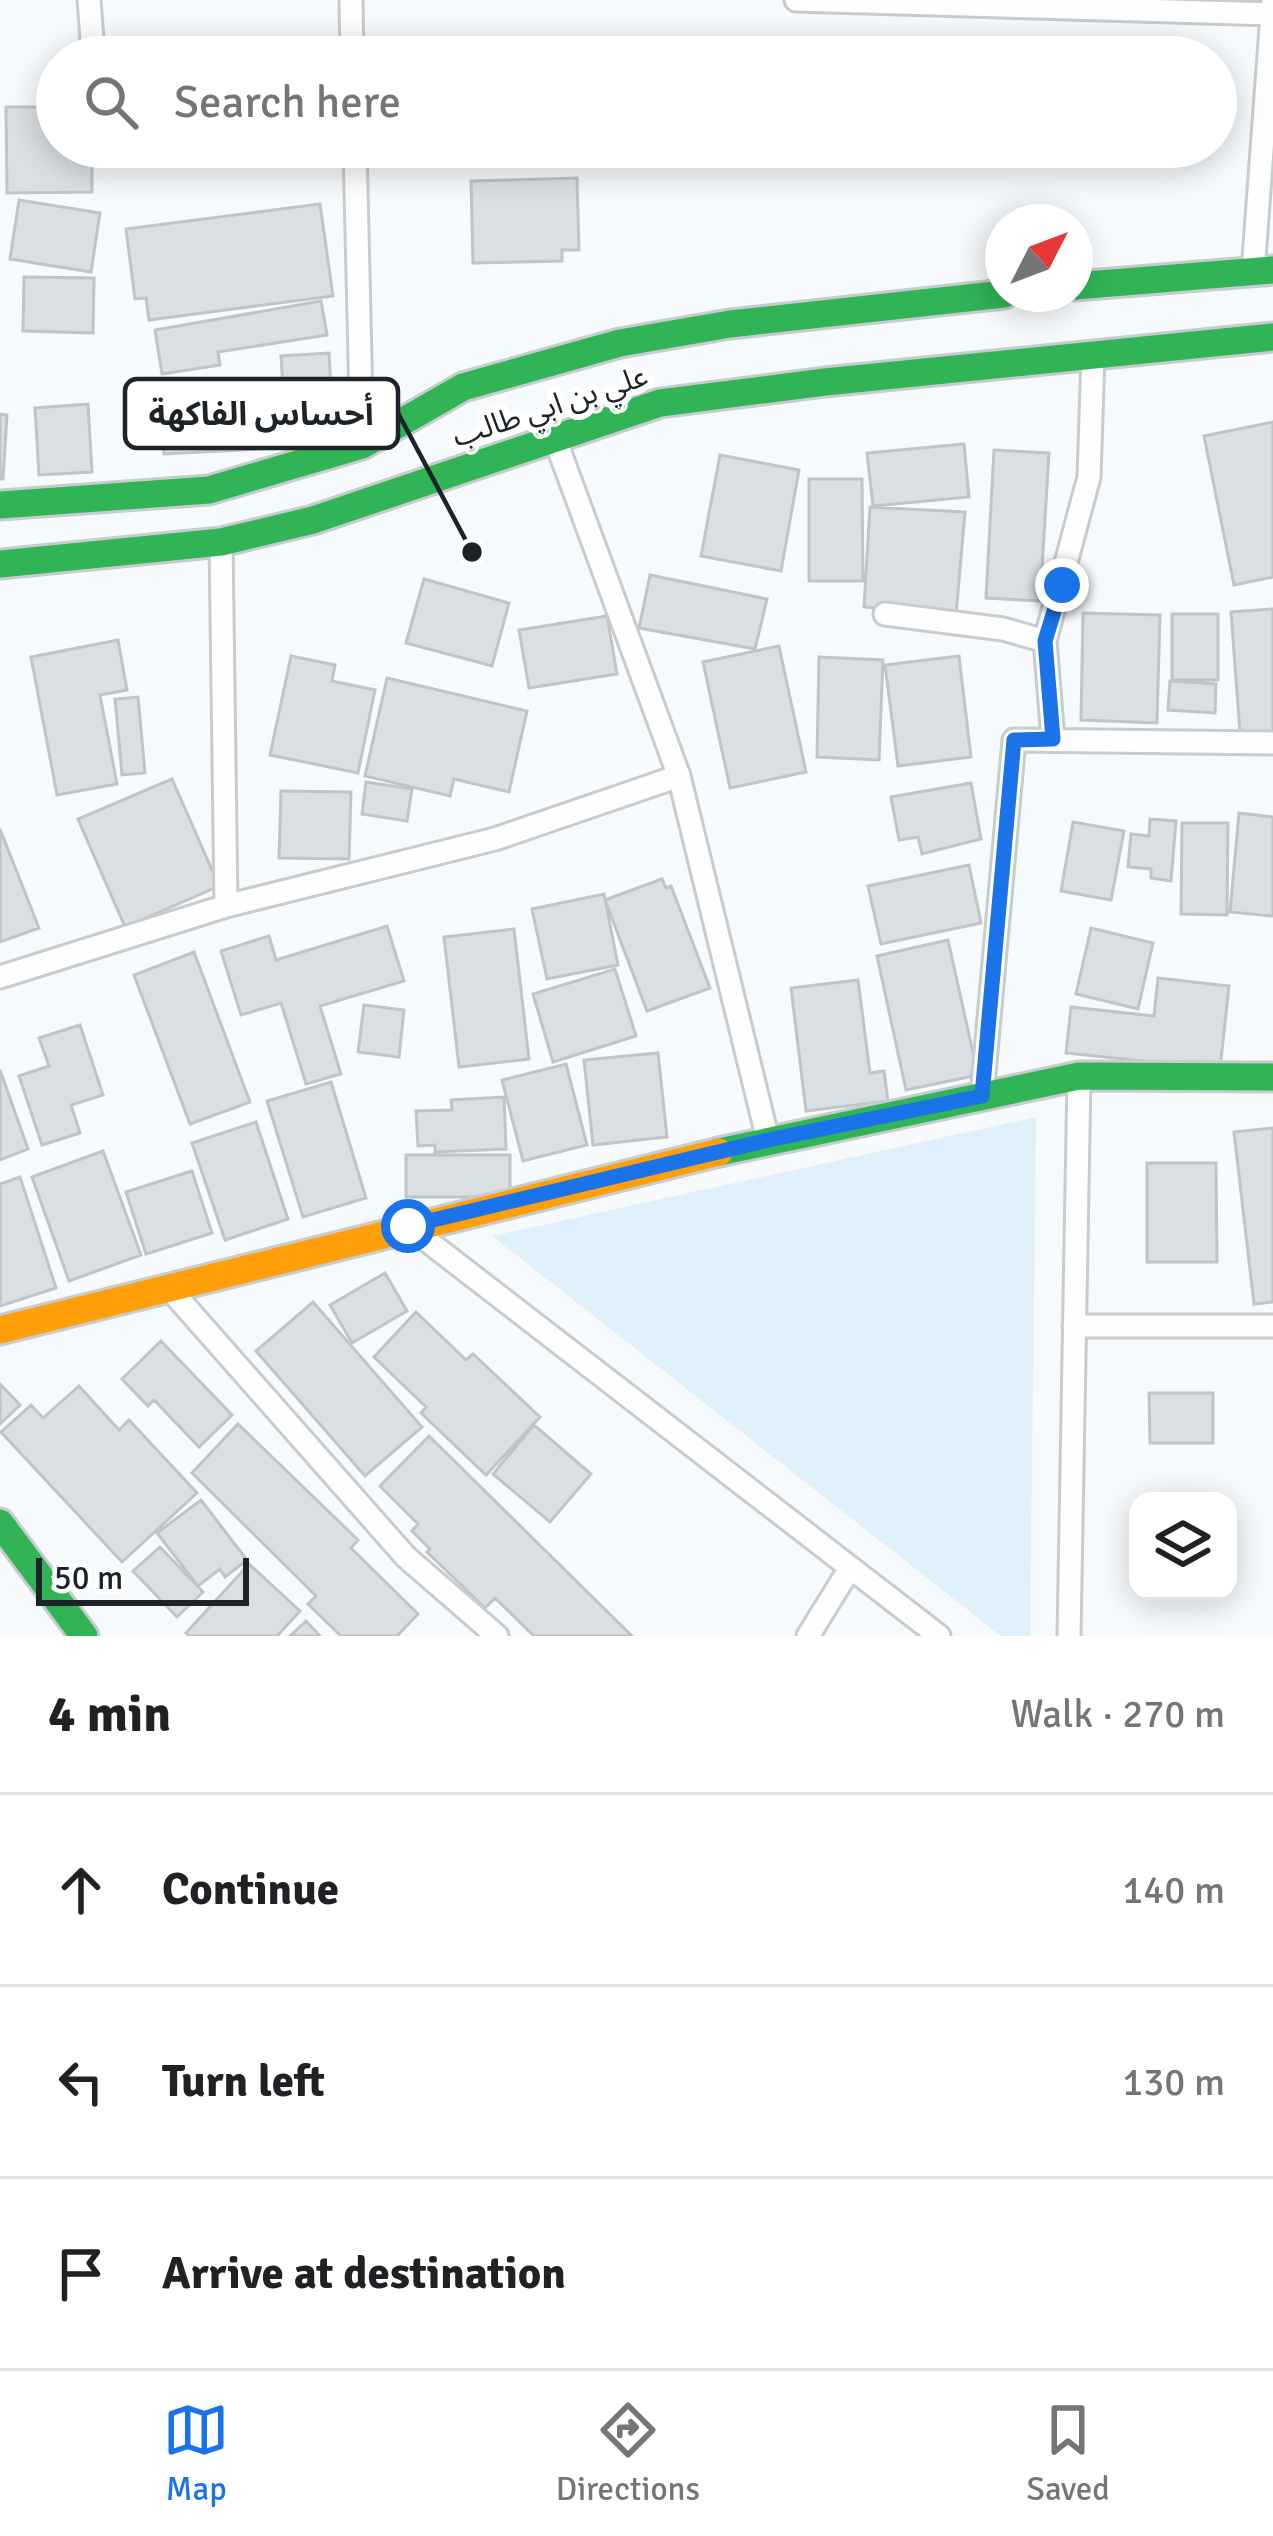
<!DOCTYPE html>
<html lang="en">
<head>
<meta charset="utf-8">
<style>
	body { margin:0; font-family:Signika,"Noto Sans Arabic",sans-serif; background:#f2f2f2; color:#202124 }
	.controls { position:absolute; right:36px; bottom:36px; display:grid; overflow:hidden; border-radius:24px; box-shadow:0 6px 30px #0003 }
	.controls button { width:108px; height:108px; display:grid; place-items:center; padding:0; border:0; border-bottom:3px solid #e0e0e0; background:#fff; color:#202124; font:60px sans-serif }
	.compass { position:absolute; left:985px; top:204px; width:108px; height:108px; border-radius:50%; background:#fff; box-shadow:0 6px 30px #0003; rotate:48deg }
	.scale { position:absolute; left:36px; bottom:30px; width:213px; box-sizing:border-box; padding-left:12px; border:6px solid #1c2429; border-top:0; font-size:33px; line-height:42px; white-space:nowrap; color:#1c2429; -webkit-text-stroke:9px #fff; paint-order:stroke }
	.stop { position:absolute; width:36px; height:36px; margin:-27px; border:9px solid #1a73e8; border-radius:50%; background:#fff }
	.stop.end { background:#1a73e8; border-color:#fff; box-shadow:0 3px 12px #0008 }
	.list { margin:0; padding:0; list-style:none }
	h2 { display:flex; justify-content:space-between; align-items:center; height:156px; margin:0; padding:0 48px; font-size:51px }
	h2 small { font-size:39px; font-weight:400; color:#757577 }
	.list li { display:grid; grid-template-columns:78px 1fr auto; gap:36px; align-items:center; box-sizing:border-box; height:192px; padding:0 48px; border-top:3px solid #e0e0e0 }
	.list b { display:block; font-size:45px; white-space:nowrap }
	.list em { font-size:39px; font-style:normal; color:#757577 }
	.icon { flex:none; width:66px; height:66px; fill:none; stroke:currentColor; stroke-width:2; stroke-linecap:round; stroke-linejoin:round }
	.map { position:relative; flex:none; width:1273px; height:1636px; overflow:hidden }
	.search { position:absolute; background:#fff; box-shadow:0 6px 30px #0003; left:36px; right:36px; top:36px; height:132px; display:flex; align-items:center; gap:30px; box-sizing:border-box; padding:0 42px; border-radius:66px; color:#757577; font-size:45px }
	.sheet { height:732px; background:#fff }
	nav { display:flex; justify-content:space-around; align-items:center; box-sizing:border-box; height:168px; border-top:3px solid #e0e0e0; background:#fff; font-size:33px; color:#757577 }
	nav a { display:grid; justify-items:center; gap:6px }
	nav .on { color:#1a73e8 }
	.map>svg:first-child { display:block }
</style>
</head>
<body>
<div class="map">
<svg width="1273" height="1636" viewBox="0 0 1273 1636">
	<rect width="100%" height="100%" fill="#f7fafc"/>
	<path fill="#dff0fa" d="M1036,1117L1030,1636H1001L492,1236Z"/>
	<path fill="#d9dfe3" stroke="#bfc4c7" stroke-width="3" d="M821,45L822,57H722V48Z
		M6,107H57V147H92V192L7,193Z
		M166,147H230V166L166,165Z
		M954,147H1051V156L955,160Z
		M577,178L579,250H562V261L473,263L471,181Z
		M19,200L100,213L91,272L10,259Z
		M320,204L333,296L149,320L146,298L135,299L126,229Z
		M24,277L94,278L93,333L23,331Z
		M321,301L327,335L218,352L220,365L162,374L155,330Z
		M329,353L334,445L164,454L160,394L283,388L281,356Z
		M88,404L92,472L39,475L35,408Z
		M0,414L7,415L3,479H0Z
		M1273,422V577L1234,585L1204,436Z
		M964,444L969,497L873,506L867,453Z
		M994,450L1049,453L1040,601L986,598Z
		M720,455L799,470L781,571L701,556Z
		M809,479H862L863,581H809Z
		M870,507L965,512L956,615L864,607Z
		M650,575L767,599L755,649L639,628Z
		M424,579L509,603L492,666L406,643Z
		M1273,609V731L1240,733L1231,612Z
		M1083,613L1160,615L1157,723L1081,720Z
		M1172,614H1218V680H1172Z
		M607,616L617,674L529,688L519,630Z
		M118,640L127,690L100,695L117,784L57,795L31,657Z
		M779,646L806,772L730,788L703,662Z
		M291,656L335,665L332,681L375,690L358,773L270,755Z
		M959,656L971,757L898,766L885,665Z
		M819,657L883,660L879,760L817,757Z
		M387,678L527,711L509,792L454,779L450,796L365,776Z
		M1170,681L1216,684L1215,713L1168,710Z
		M138,697L145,773L122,775L115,699Z
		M172,779L219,886L125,927L78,819Z
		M366,782L412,789L407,821L362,814Z
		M971,783L981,839L922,854L918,837L899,840L891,797Z
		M281,791L351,792L349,859L279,858Z
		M1239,813L1273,817V916L1230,912Z
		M1150,819L1176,821L1171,881L1151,878V869L1128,867L1131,834L1149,836Z
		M1073,822L1124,831L1111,900L1061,891Z
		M1182,823H1228L1227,915L1181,914Z
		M0,829L39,928L0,942Z
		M969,865L981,923L881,944L868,886Z
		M662,879L666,888L671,886L710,988L647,1011L605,900Z
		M604,894L618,965L547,979L532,909Z
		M387,926L404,981L320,1006L341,1074L306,1084L281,1003L241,1015L221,951L269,936L276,960Z
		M1091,928L1153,943L1138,1009L1076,994Z
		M514,929L529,1059L459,1067L444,937Z
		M948,940L978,1075L906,1090L877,956Z
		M194,952L250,1102L190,1124L134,975Z
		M615,969L636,1036L553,1062L533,994Z
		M1158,978L1229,986L1220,1069L1066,1053L1071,1007L1154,1016Z
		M858,980L870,1073L884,1071L888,1101L806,1111L791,988Z
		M364,1005L404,1010L399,1057L358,1052Z
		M80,1025L103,1095L71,1105L80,1133L42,1145L19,1076L49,1066L39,1038Z
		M658,1053L667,1137L593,1145L584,1060Z
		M566,1064L587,1145L523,1161L502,1080Z
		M0,1070L28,1149L0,1160Z
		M331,1082L366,1198L303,1217L267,1101Z
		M504,1097L506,1149L435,1152V1145L418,1146L416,1111L452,1110L451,1100Z
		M256,1122L288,1219L225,1240L192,1143Z
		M1273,1128V1302L1254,1304L1234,1132Z
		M103,1151L141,1255L69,1281L32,1177Z
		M406,1155H510V1197H406Z
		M1147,1163H1216L1217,1262H1147Z
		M192,1171L212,1233L146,1254L126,1192Z
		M20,1177L56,1288L0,1306V1184Z
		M385,1273L407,1311L352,1343L330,1305Z
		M313,1302L422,1427L365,1476L256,1351Z
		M416,1312L466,1360L473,1354L540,1417L486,1475L421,1413L426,1407L374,1357Z
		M161,1341L232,1415L199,1447L154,1400L148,1406L122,1379Z
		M0,1384L20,1405L0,1424Z
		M79,1386L119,1430L129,1420L197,1493L122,1562L1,1432L31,1405L43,1418Z
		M1149,1393H1213V1443H1150Z
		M238,1424L358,1540L351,1548L418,1614L397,1636H341L308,1604L316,1596L192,1473Z
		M534,1425L591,1474L550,1522L493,1474Z
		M429,1436L632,1636H534L495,1598L485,1608L427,1552L430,1549L412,1531L418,1524L380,1486Z
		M201,1500L247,1560L225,1577L220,1569L198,1586L157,1533Z
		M160,1547L203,1592L177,1617L133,1571Z
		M249,1564L300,1611L277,1636H189L186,1633Z
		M306,1621L320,1636H290Z"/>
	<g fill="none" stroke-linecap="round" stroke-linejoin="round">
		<defs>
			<path id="street" d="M351,0L352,57
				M796,0L1272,14
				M88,57L92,39L89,0
				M355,147L362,445
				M1253,272L1273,1
				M555,439L679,776L768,1140
				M221,542L226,906
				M885,614L1003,629L1045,641
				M1053,739L1045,641L1089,477L1093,355
				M0,977L226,906L495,839L679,776
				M982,1096L1014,740L1273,743
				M408,1226L939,1636
				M168,1287L406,1557L497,1636
				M1074,1326H1273
				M808,1636L850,1568
				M1069,1636L1079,1076"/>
			<path id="fast" d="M1075,286L1273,270
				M0,505L209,490L362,445L463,387L620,343L730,324L1004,294
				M0,564L221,542L313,520L660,403L825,382L1273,337
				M719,1152L1079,1076L1273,1077
				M0,1523L84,1636"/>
			<path id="slow" d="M0,1330L719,1152"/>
		</defs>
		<use href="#street" stroke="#c7cccf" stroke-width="27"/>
		<use href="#fast" stroke="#c7cccf" stroke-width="33"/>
		<use href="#slow" stroke="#c7cccf" stroke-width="33"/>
		<use href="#street" stroke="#fefeff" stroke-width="21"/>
		<use href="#fast" stroke="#30b455" stroke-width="27"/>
		<use href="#slow" stroke="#ff9f0a" stroke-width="27"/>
	</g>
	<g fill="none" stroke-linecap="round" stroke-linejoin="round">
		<path stroke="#1a73e8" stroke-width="15" d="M408,1226L768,1140L982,1096L1014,740L1053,739L1045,641L1062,585"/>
	</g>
	<g text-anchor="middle" stroke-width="12" stroke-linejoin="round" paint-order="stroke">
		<g font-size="30" fill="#1c2429" stroke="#fff">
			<text transform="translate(550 406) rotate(-18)" y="10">علي بن ابي طالب</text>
		</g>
	</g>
	<path fill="none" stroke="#1c2429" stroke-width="4.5" d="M472 552L398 413"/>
	<circle fill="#1c2429" stroke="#fff" stroke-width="4.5" cx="472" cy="552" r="12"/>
	<rect fill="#fff" stroke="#1c2429" stroke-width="4.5" x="125" y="379" width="273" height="69" rx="12"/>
	<g font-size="33" text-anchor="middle" font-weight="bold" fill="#1c2429">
		<text x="261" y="425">أحساس الفاكهة</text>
	</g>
</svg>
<div class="controls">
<button><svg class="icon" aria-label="layers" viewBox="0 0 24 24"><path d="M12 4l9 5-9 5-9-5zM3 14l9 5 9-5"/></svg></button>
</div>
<svg class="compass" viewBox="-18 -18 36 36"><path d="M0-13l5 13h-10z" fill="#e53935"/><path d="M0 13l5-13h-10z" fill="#757577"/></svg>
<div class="scale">50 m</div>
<div class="stop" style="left:408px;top:1226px"></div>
<div class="stop end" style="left:1062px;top:585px"></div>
<div class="search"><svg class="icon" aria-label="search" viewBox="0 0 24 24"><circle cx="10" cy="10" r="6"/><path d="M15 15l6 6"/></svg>Search here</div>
</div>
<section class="sheet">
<h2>4 min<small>Walk · 270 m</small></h2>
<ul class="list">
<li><svg class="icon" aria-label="ahead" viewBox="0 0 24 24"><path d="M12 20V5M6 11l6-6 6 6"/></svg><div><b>Continue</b></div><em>140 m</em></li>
<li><svg class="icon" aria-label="left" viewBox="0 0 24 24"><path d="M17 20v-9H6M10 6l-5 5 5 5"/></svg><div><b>Turn left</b></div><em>130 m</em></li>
<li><svg class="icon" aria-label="arrive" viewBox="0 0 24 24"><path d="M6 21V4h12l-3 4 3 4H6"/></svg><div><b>Arrive at destination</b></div></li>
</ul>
</section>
<nav>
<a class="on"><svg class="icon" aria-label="map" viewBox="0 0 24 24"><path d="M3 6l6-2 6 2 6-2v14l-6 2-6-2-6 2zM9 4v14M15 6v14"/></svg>Map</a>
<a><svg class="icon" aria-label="directions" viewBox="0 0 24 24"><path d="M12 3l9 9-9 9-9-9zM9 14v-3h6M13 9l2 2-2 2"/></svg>Directions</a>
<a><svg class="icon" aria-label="saved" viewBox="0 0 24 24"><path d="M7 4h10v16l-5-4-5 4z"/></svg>Saved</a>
</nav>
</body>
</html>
